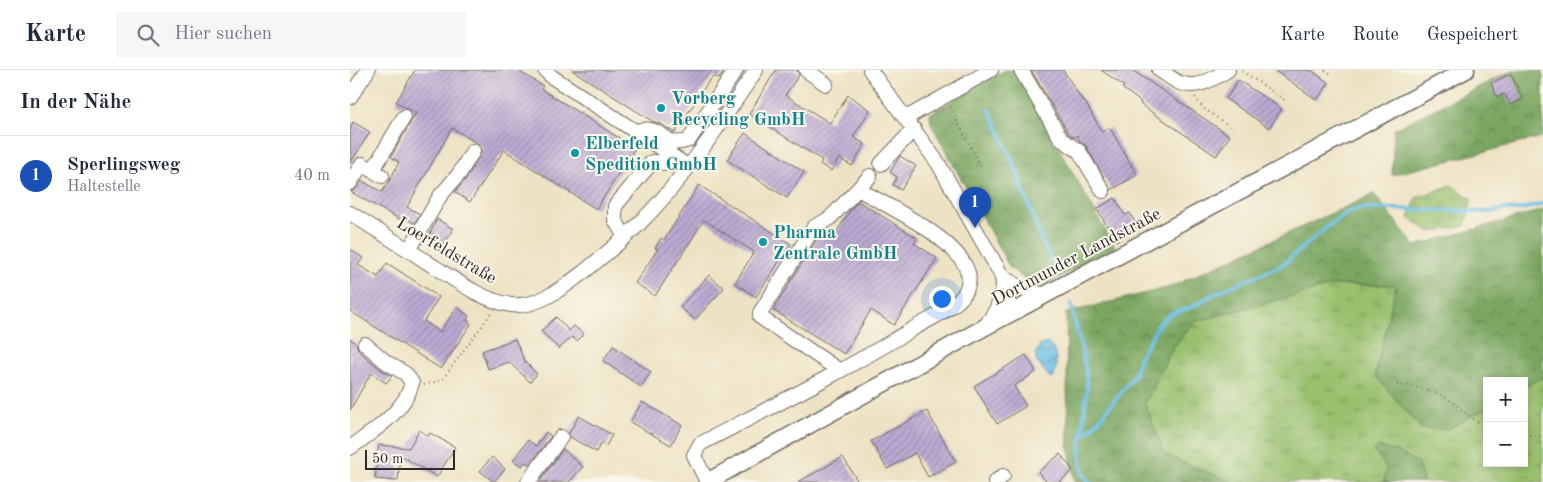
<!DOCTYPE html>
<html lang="de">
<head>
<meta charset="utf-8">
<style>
	body { margin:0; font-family:"Old Standard TT",serif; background:#f6f6f7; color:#1f2937 }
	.controls { position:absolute; right:15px; bottom:15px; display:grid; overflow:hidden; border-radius:0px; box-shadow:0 2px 8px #0003 }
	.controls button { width:45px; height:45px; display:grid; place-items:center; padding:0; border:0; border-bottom:1px solid #e0e1e3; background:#fff; color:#1f2937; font:25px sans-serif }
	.scale { position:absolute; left:15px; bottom:12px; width:90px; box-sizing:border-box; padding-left:5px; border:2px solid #2b2b2b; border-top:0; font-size:14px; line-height:18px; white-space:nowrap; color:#2b2b2b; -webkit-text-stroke:4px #fbf7ec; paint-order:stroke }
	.you { position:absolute; left:591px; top:228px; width:18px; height:18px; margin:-12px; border:4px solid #fff; border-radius:50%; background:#1a73e8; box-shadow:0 0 0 8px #1a73e833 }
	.badge { display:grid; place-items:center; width:32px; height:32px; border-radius:50%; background:#2563eb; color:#fff; font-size:16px; font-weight:700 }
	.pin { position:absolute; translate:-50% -41px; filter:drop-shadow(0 1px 2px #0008) }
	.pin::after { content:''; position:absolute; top:26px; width:18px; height:15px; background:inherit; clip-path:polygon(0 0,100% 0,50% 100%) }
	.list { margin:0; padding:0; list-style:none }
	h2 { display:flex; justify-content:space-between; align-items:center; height:65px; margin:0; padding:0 20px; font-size:21px }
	h2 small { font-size:16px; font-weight:400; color:#747a83 }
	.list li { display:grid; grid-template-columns:32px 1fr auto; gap:15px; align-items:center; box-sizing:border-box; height:80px; padding:0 20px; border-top:1px solid #e0e1e3 }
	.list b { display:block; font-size:19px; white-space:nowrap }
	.list p { margin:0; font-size:16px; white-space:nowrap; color:#747a83 }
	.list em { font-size:16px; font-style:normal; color:#747a83 }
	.icon { flex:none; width:28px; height:28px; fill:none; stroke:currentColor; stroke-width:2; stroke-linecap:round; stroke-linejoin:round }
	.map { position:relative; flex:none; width:1193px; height:412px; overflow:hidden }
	header { display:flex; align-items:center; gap:30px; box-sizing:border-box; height:70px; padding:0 25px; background:#fff; border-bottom:1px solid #e0e1e3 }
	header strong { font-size:24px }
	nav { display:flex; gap:28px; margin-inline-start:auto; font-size:18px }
	.search { width:350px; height:45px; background:#f6f6f7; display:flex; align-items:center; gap:12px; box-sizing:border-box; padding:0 18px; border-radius:0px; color:#747a83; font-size:19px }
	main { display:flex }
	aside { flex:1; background:#fff }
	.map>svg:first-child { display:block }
</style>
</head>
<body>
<header>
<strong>Karte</strong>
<div class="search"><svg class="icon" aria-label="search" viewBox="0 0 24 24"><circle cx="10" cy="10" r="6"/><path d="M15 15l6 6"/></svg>Hier suchen</div>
<nav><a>Karte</a><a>Route</a><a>Gespeichert</a></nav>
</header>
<main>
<aside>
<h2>In der Nähe<small></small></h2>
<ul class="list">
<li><span class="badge" style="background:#1a4fb4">1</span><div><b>Sperlingsweg</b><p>Haltestelle</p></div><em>40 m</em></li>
</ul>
</aside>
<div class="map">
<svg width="1193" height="412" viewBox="0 0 1193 412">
	<defs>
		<pattern id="grass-tufts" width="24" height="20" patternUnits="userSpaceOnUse" patternTransform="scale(1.25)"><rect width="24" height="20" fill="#98c06d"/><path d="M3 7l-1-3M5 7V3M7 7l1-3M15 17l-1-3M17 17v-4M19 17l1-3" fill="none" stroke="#7c9c5a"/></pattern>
		<pattern id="forest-crowns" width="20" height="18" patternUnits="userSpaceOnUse" patternTransform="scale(1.25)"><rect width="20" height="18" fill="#7aa660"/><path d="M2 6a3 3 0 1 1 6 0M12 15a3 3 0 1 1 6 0" fill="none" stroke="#64874f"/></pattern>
		<pattern id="wetland-marsh" width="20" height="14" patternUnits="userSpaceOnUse" patternTransform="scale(1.25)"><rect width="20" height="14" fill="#98c06d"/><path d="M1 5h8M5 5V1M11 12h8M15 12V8" fill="none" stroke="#7c9c5a"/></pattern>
		<pattern id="water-waves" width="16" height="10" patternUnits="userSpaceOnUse" patternTransform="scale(1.25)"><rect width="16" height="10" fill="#68bde5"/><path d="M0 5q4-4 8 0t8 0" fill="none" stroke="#569aba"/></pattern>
		<pattern id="building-hatch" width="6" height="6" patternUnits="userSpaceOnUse" patternTransform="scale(1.25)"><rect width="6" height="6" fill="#bcaad3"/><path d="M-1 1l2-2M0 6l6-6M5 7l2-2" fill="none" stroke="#998bab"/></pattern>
	</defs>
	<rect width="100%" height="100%" fill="#fbf7ec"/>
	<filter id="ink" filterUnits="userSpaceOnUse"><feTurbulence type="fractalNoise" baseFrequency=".02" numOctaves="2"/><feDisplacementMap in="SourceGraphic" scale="10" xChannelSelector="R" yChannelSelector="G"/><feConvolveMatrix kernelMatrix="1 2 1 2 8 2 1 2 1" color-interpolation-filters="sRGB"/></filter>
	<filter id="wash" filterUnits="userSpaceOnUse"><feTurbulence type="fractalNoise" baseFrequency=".0096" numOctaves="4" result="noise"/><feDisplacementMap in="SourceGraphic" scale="20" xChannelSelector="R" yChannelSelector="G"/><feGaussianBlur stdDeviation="1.12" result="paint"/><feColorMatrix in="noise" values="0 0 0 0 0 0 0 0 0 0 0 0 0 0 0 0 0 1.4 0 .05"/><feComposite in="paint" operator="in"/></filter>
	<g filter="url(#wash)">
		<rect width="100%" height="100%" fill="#ede2c3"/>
		<path fill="url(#grass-tufts)" stroke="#62764c" d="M984,215H1046L1098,359L1137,338V393H1174V317L1193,307V412H881L815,385L795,334L823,277L844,252Z"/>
		<path fill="url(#forest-crowns)" stroke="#526846" d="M655,0H664L765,177L701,212H680L660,198L581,54L580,44Z
			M1163,0H1193V67L1042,105L1044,59Z
			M1024,124L1065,176L1193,140V307L1174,317V311H1137V338L1098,359H1071L1025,305L1046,215H984L844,252L823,277L795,334L815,385L881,412H725L718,374L716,243L820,217Z
			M1030,377L1045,381L1067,392L1074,412H1033L1037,399L1024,380Z"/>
		<path fill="url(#wetland-marsh)" stroke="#62764c" d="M1101,115L1122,129L1115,156L1081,162L1059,148L1066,128Z"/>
		<path fill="url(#water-waves)" stroke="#4a7488" d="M697,273C708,280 708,297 703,309L699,307L686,291V283L690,275Z"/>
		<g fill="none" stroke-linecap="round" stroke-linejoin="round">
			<path stroke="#68bde5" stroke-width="4" d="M640,40L664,94L692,172L705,198
				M721,234L736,299L737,317L730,385L733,403L739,412
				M733,366L749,350L784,306L790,287L809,254L820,244L840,238L864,224L932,195L977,157L997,143L1013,138L1142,142L1154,139L1167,140L1193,134"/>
		</g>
		<g id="blocks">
			<path fill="url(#building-hatch)" d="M65,0H167L193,16L191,19L285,78L246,139L154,80L120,132L105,122L116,109L132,81L130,75L102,58L57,137L70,144L64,153L52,146L49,149L1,122L7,118L12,111L32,122L40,110L49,92L41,87L66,43L46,32Z
				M222,0H375L369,9L364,6L358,12L325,63L311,54L302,51Z
				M426,0H447L449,5L435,25L480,53L498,25L520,40L503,67L515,74L502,96L489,88L481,101L470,94L472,90L399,44Z
				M681,0H713L733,31L734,30L752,62L760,58L787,105L761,120L736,76L730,71L727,65L724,67L719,64Z
				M751,0H782L880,66L866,86L790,34L791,32L772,18L774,16Z
				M924,0H961L979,13L967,30Z
				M1161,4L1173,29L1160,35L1155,24L1147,27L1141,13Z
				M888,10L932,39L919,58L876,29Z
				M3,52L20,62L0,94V58Z
				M395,63L454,102L437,128L377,90Z
				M550,86L566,96L551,120L543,115L547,107L540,102Z
				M349,115L441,174L406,227L385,213L404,182L354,150L305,226L285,213L308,179L305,178L311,168L314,170Z
				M765,128L775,145L780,143L788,158L766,171L747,139Z
				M508,131L567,168L564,173L587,188L544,255L521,240L494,284L423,240L470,164L472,163L482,169L502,138Z
				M87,149L103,159L92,177L78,168Z
				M0,179L13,188L8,195L28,207L37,193L89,227L74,251L90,262L107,237L119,246L117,250L121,254L91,299L0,241Z
				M359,205L374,218L345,250L330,237Z
				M206,247L219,261L224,256L234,264L227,271L222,267L209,279L191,261Z
				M0,268L6,274L9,281L30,299L42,306L36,313L21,303L0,340Z
				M165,269L175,292L187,304L180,312L159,292L138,299L132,281Z
				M263,276L301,302L291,317L253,291Z
				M676,285L686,302L664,316L676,336L647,354L624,316Z
				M292,332L332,355L321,375L280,352Z
				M577,341L606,392L578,407L565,383L537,399L521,371Z
				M229,346L262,365L256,376L251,373L246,382L220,367L219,363Z
				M69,360L78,366L80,363L105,377L87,407L50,385L48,411L25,409L29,375L59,378Z
				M196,362L201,366L180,395L175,392L172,396L163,390L178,370L186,376Z
				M213,379L233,397L219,412H189Z
				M710,384L723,400L710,412H697L688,402Z
				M142,387L155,399L144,412L130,401Z
				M493,387L508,412H448Z"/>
		</g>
	</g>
	<g filter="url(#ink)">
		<use href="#blocks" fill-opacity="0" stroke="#6f6b60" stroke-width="1"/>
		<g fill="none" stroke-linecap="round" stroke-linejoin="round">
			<defs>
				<path id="minor" d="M195,0L202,7L285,61C290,60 297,59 301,60C318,64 316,78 339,70L386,0
					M456,0L476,14
					M520,0L588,93L652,206L653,218L663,243
					M671,0L711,69L729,81L753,121
					M809,0C816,4 823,10 830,13C847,20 864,8 878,0
					M0,27L18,0
					M556,48L641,0
					M285,61L334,94
					M531,94L564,59
					M23,100L54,47
					M0,113L12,94L32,106
					M508,119L520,106
					M0,143C28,161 56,178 83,196C107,211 132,230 161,235C188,238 214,217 235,201C253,186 272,171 289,154C335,108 370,54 406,0
					M275,167L265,150V136L302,92L319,93L336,100
					M59,180L90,126L109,104L123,81
					M652,206L671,219L696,225
					M635,257L647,238L653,218
					M0,378C23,361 54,343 62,313L56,304L36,292L15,274
					M178,412L211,367
					M357,412L344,385L350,374C421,337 492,302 561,260C576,251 600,240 612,227C617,221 620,211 618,203C609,169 537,136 508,119L479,149L464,157L410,243V247L490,301
					M645,412L653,406"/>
				<path id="major" d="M357,412L635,257L1116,0"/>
			</defs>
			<use href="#minor" stroke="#6f6b60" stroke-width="16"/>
			<use href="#major" stroke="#6f6b60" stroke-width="19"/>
			<path stroke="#6f6b60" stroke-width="2" stroke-dasharray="1 4" stroke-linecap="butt" d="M975,0L981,4
				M892,1L936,31
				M845,27L852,37L883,59
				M600,37L632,99
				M74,315L92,310L142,242
				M1047,315C1061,315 1087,321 1099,330C1112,338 1122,351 1137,357
				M1174,364L1193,367"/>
			<use href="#minor" stroke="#fff" stroke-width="14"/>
			<use href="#major" stroke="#fff" stroke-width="16"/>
		</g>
	</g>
	<g fill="#0f9aa8" stroke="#fbf7ec" stroke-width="2">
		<circle cx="311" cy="38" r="5"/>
		<circle cx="225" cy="83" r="5"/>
		<circle cx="413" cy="172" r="5"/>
	</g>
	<g text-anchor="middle" stroke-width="4" stroke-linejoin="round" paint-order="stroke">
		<g font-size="18" font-weight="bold" fill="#0d838f" stroke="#fbf7ec" text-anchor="start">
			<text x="321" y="34">Vorberg<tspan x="321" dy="21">Recycling GmbH</tspan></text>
			<text x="235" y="79">Elberfeld<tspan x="235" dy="21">Spedition GmbH</tspan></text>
			<text x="423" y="168">Pharma<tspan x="423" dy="21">Zentrale GmbH</tspan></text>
		</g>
		<g font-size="18" fill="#2b2b2b" stroke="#fbf7ec">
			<text transform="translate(97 180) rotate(31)" y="6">Loerfeldstraße</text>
			<text transform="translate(726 186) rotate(-28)" y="6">Dortmunder Landstraße</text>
		</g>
	</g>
</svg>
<div class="controls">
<button>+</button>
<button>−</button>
</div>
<div class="scale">50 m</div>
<div class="you"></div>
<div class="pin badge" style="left:625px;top:158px;background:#1a4fb4">1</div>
</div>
</main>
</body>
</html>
